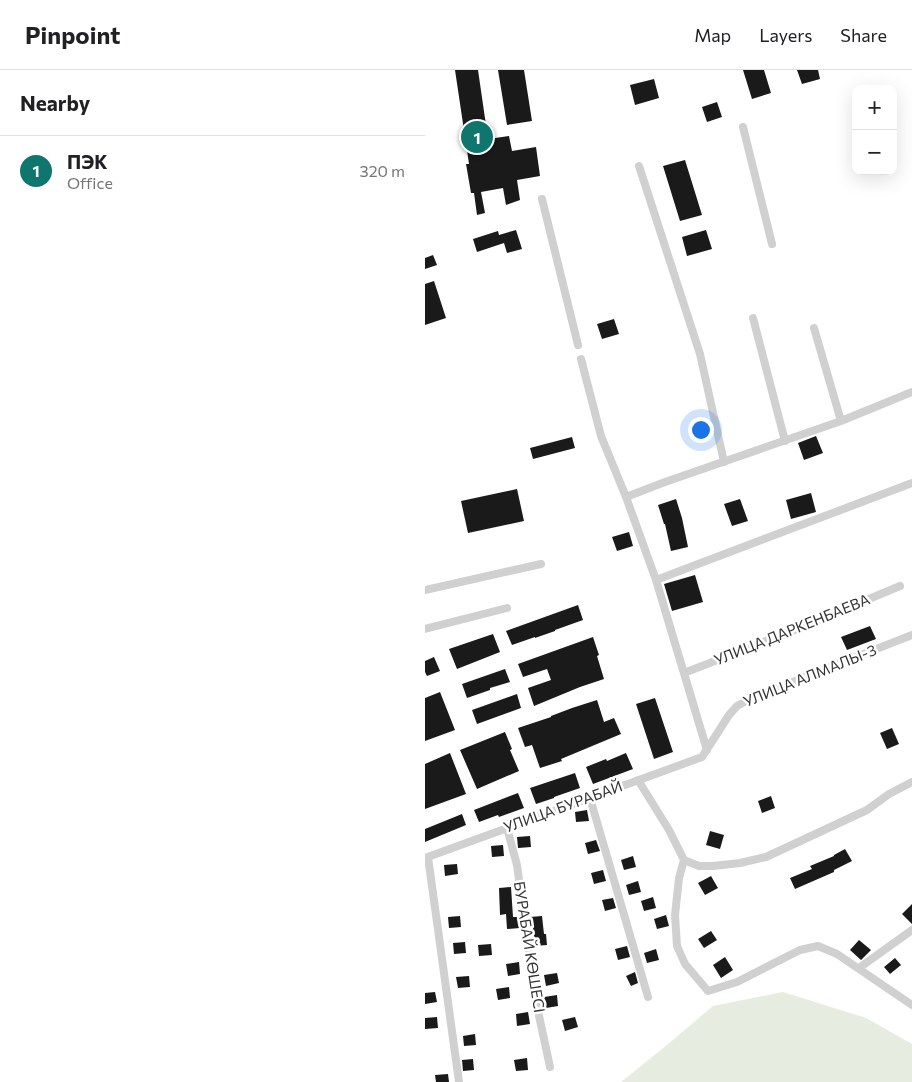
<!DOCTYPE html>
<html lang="en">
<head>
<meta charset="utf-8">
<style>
	body { margin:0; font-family:Commissioner,sans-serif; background:#f2f2f2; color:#202124 }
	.controls { position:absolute; right:15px; top:15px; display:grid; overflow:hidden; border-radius:10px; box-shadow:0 5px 20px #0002 }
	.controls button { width:45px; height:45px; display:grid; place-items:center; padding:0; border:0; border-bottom:1px solid #e0e0e0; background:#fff; color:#202124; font:25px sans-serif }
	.you { position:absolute; left:275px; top:359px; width:18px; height:18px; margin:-12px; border:4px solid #fff; border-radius:50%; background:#1a73e8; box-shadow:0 0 0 8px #1a73e833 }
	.badge { display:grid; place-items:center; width:32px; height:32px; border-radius:50%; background:#0f766e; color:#fff; font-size:16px; font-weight:700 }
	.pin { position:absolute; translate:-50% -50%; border:2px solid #fff; box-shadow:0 1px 5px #0006 }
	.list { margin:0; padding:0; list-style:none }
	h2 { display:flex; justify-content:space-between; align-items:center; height:65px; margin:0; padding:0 20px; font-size:21px }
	h2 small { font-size:16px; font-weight:400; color:#757577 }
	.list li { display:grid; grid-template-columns:32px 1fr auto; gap:15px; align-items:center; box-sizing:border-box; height:70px; padding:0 20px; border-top:1px solid #e0e0e0 }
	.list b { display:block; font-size:19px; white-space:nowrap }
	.list p { margin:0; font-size:16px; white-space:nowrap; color:#757577 }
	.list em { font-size:16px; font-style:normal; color:#757577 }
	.map { position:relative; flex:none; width:487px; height:1012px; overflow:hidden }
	header { display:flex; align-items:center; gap:30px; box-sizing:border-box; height:70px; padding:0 25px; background:#fff; border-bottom:1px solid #e0e0e0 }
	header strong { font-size:24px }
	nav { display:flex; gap:28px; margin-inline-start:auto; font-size:18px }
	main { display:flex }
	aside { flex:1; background:#fff }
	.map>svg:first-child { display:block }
</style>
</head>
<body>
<header>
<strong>Pinpoint</strong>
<nav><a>Map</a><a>Layers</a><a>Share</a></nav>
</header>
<main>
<aside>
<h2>Nearby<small></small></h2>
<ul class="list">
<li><span class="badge">1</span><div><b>ПЭК</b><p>Office</p></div><em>320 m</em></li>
</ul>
</aside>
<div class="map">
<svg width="487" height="1012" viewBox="0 0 487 1012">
	<rect width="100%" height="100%" fill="#fff"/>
	<path fill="#e6ecdf" d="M358,922L441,948L487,974V1012H196L242,975L288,936Z"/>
	<path fill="#1a1a1a" d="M30,0H53L63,69L84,66L87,81L111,77L115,106L92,110L95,130L81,135L78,118L56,122L60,143L52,145L49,123H46L41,94H44Z
		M73,0H99L107,51L82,55Z
		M318,0H339L346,23L327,29Z
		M372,0H393L395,9L377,14Z
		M229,9L234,28L210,35L205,15Z
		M292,32L297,47L282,52L277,37Z
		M260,90L277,145L255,151L238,96Z
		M91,160L97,179L82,183L79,173L52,182L48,169L73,161L74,165Z
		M281,160L287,179L262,186L257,167Z
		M8,185L12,195L0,199V188Z
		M9,211L21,248L0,255V214Z
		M189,249L194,264L177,269L172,254Z
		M391,366L398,383L379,390L373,373Z
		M147,367L150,378L108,389L105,378Z
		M92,419L99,451L43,463L36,431Z
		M386,423L391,442L366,449L361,430Z
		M251,429L257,448L263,477L246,481L240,454H239L233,435Z
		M315,429L323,451L307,456L299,434Z
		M204,462L208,476L192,481L187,467Z
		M270,505L278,532L247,541L239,514Z
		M153,535L158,550L130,560V561L110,568V567L87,575L81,561Z
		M445,556L451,569L422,580L416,567Z
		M68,564L75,582L32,599L24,579Z
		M168,567L174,585L172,586L179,609L155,617L109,636L103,618L126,610L122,599L98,607L93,594Z
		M9,587L15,601L2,606L0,602V591Z
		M80,599L85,612L65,618V620L42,628L37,614Z
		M15,622L30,660L0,671V628Z
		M92,624L96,638L52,654L47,640Z
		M230,628L248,682L229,689L211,634Z
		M172,630L179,652L189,648L196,664L136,689L137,691L115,698L107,675L100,677L93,658L126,647V646L147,638Z
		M467,658L474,674L462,679L455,663Z
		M80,662L87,679L85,680L94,701L52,719L35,680Z
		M25,683L41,724L0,739V694Z
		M201,683L208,699L168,714L161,697L181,689L182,691Z
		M150,703L155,718L129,727V728L111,734L105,718Z
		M93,723L99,738L74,747L73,745L54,752L49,740Z
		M346,726L350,738L337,743L333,731Z
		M162,740L164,751L151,752L150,742Z
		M37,744L41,755L0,772V759Z
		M285,761L299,765L295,779L281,775Z
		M105,766L106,777L93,778L92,767Z
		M171,770L175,781L163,784L160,773Z
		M78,775L79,786L67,787L66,776Z
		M420,779L427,791L409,800V802L370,819L365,808L387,799L385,796L409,786V785Z
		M208,786L211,797L199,800L196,790Z
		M32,794L33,804L20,806L19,795Z
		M178,800L181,811L169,814L166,803Z
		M286,806L293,818L280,825L273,813Z
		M213,811L216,822L204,825L201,815Z
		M86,817L88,847H93L95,858L82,859L81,844L75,845L74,818Z
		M228,827L231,838L219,841L216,831Z
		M188,828L191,838L180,841L177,830Z
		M487,834V854L477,844Z
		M241,845L244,856L232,859L229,849Z
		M35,846L36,857L24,858L23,847Z
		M117,846L119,864H121L122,875L110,876L108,858H106L105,847Z
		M286,861L292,870L279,878L273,869Z
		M434,870L446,880L436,890L425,880Z
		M40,872L41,883L29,884L28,873Z
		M66,874L67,885L54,886L53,875Z
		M202,876L205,887L193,890L190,879Z
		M231,879L234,890L222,893L219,883Z
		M300,887L308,900L296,908L288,895Z
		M470,888L476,895L465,904L459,897Z
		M94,892L95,904L83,906L81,894Z
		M210,902L213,913L206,916L201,906Z
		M132,903L134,913L121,916L119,905Z
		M44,906L45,917L33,918L31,907Z
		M84,917L85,928L73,930L71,919Z
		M10,922L12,932L0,934V923Z
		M132,925L133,936L121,938L119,927Z
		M103,942L105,954L92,956L91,944Z
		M12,947L13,958L0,959V948Z
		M150,947L153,957L140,961L137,950Z
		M50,964L51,975L39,976L38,966Z
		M102,988L103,1000L91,1001L89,990Z
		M48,989L49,1000L38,1001L37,990Z
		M23,1004L24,1012H11L10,1005Z"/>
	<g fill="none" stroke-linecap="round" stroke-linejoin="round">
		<path stroke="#d0d0d0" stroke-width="8" d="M318,57L347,174
			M214,96L275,284L299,392
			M117,129L153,275
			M328,248L360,371
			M389,258L416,351
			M156,289L176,366L201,427
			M231,510L487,413
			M0,520L116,494
			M0,559L82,538
			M259,603L377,557L475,516
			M282,680L231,510L201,427L240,412L416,351L487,322
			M213,710L244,760L259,790L274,796H288L315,793L341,787L442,740L464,724L487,712
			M165,728L223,927
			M82,758L92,795L110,927L125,997
			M3,787L34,1012
			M0,788L277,687L304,645L312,636L327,628L487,565
			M259,790L254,808L250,845L252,876L260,894L283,921L312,912L375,880L393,876L412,884L487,935
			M434,898L487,860"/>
	</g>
	<g text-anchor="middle" stroke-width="5" stroke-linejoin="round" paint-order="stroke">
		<g font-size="15" fill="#333" stroke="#fff">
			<text transform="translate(367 560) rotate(-22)" y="5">УЛИЦА ДАРКЕНБАЕВА</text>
			<text transform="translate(385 606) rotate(-22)" y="5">УЛИЦА АЛМАЛЫ-3</text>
			<text transform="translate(138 737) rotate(-20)" y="5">УЛИЦА БУРАБАЙ</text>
			<text transform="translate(104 877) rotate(81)" y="5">БУРАБАЙ КӨШЕСІ</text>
		</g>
	</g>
</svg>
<div class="controls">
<button>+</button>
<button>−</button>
</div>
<div class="you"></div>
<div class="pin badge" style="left:52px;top:67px">1</div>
</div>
</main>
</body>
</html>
